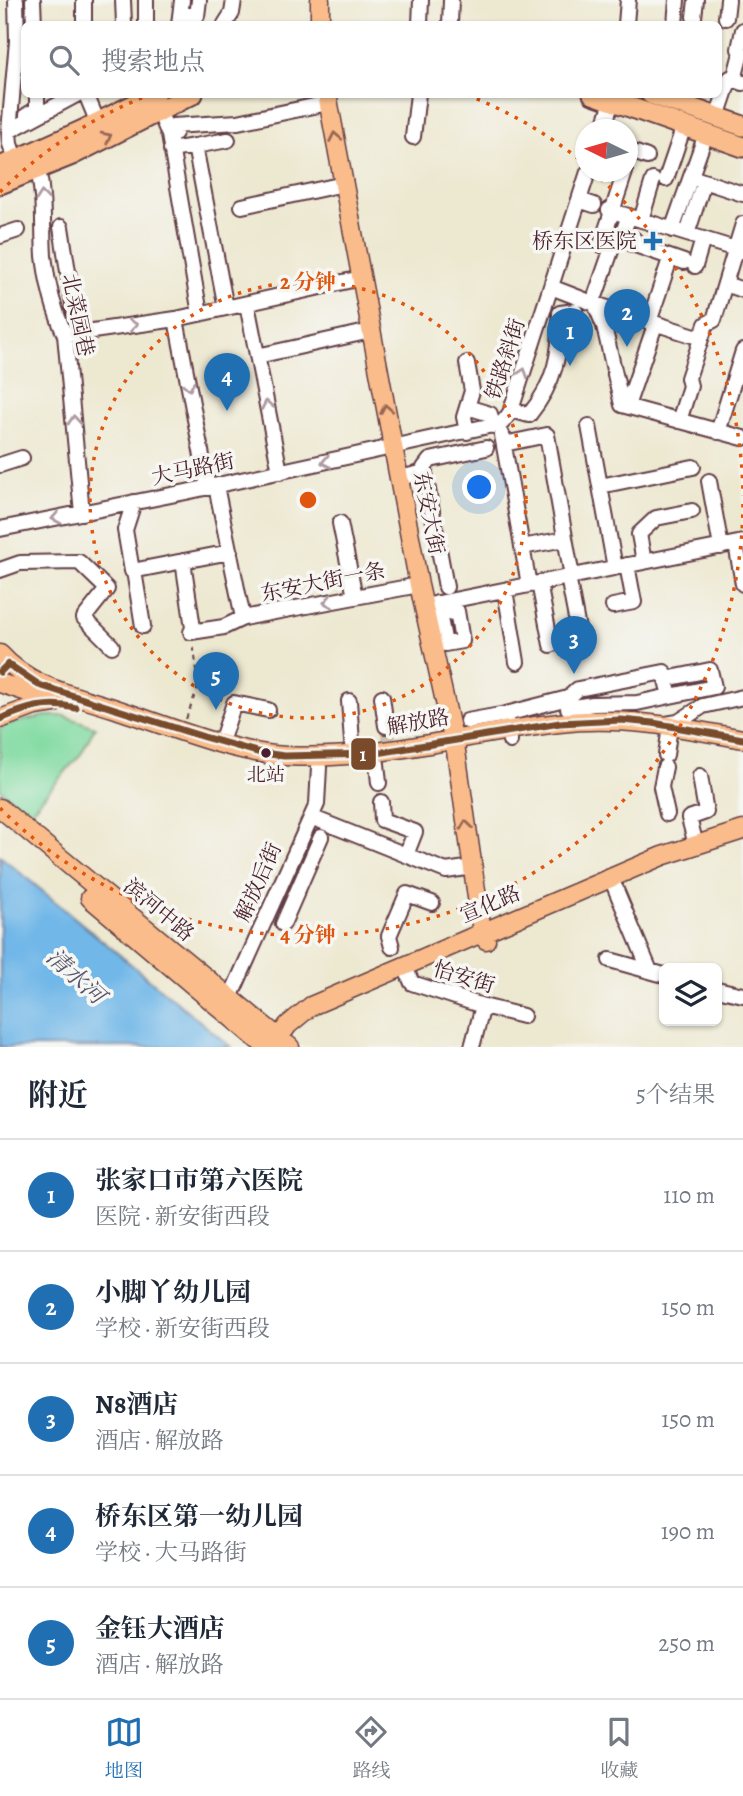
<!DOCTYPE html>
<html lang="zh">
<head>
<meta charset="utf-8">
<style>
	body { margin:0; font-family:Alegreya,"Noto Serif SC",serif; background:#f2f2f3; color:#1f2937 }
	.controls { position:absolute; right:21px; bottom:21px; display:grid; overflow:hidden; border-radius:10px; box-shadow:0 2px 5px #0004 }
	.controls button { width:63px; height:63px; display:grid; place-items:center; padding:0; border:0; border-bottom:2px solid #e0e1e3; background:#fff; color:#1f2937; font:35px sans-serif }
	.compass { position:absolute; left:575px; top:119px; width:63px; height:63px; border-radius:50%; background:#fff; box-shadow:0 2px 5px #0004; rotate:275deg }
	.you { position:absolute; left:480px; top:488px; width:24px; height:24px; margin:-18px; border:5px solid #fff; border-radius:50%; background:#1a73e8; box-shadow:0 0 0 10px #1a73e833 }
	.badge { display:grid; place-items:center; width:46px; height:46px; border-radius:50%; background:#1f6fb2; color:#fff; font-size:23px; font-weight:700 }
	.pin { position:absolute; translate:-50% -58px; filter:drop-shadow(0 2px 4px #0008) }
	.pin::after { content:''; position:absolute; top:37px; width:24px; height:21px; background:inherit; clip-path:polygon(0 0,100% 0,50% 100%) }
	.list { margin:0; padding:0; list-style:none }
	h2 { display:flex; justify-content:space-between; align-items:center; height:91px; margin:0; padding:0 28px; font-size:30px }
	h2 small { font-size:23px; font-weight:400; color:#747a83 }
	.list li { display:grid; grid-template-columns:46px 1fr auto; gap:21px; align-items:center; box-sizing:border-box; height:112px; padding:0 28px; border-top:2px solid #e0e1e3 }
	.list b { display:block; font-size:26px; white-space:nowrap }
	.list p { margin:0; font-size:23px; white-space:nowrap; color:#747a83 }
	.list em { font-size:23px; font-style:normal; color:#747a83 }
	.icon { flex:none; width:38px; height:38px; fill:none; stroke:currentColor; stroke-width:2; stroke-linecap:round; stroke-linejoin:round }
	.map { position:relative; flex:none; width:743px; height:1047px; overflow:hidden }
	.search { position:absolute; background:#fff; box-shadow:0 2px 5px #0004; left:21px; right:21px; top:21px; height:77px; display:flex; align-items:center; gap:18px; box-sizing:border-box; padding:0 24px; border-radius:10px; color:#747a83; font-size:26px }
	.sheet { height:651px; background:#fff }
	nav { display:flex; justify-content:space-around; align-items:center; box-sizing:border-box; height:98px; border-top:2px solid #e0e1e3; background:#fff; font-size:19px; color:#747a83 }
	nav a { display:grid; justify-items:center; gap:4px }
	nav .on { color:#1f6fb2 }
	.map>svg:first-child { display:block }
</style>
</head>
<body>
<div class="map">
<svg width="743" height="1047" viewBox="0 0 743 1047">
	<rect width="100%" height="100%" fill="#f6f6f2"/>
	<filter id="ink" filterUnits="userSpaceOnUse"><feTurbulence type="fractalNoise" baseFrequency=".0143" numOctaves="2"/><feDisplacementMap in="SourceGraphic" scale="14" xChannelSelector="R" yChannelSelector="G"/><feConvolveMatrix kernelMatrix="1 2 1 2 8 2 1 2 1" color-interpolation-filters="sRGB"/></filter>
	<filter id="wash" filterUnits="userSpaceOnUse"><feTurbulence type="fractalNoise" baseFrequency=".00686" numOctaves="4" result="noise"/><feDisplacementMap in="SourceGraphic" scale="28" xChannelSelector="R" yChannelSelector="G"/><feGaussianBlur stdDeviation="1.57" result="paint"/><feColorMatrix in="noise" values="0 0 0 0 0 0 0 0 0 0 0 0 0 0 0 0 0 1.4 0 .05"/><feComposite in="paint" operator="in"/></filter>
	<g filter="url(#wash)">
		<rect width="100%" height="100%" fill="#ede8d0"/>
		<path fill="#80daa0" stroke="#657c66" stroke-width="2" d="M45,716H65L95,727L81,754L29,813L0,789V729L4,725Z"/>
		<path fill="#71b7e8" stroke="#5e6b8a" stroke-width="2" d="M0,856L231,1047H0Z"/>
	</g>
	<g filter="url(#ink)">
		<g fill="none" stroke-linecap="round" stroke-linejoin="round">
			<path stroke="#ccc0af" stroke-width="14" stroke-dasharray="14 7" stroke-linecap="butt" d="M386,726L389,740"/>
			<defs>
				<path id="minor" d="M16,0L17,41L9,131L10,144L16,161
					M33,0L34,24
					M84,0V24
					M123,0L124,24
					M146,0V24
					M181,14L197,16L199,0
					M694,17L696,0
					M726,18L728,0
					M179,24L182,0
					M225,24L232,13L234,0
					M420,24L421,0
					M450,24L451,0
					M626,24L628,0
					M675,24L677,0
					M736,72L741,53L739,49L743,30
					M86,94L98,123
					M159,111L169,135L200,314
					M27,115L37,109V94
					M717,117L730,78L743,83
					M603,130L612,101
					M9,131L78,94
					M169,135L175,133L173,126L238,122L328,103
					M413,137L418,94
					M195,146L228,140
					M171,150L195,146L226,308
					M628,150L647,157
					M38,169C45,201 42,225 44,256C47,282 54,311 65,335L82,513
					M691,177L743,194
					M666,179L684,126
					M579,200L594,205
					M242,206L344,184
					M609,210L742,251
					M629,216L622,235L634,239L632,244L684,262
					M641,220L653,180
					M61,227L74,310
					M672,230L706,134
					M687,234L701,191
					M0,236L18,230
					M695,266L703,239
					M725,284L743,290
					M551,287L595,304L604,326L622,405L743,438
					M596,294L612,248L601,245L625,172
					M247,304L280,472
					M595,304L701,338
					M176,319L208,488
					M649,322L669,262
					M65,335L176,319L361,278
					M257,356L371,331
					M467,363L472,391L464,417L467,432
					M627,406L654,328
					M467,407L490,414L493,426
					M511,410L529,415C555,383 561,354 560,313L575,311
					M679,421L690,386L688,378L706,324L714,320L743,224
					M589,426L615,568
					M718,432L743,351
					M502,435L529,585
					M504,444L547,435L572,577
					M0,465L22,458
					M399,478L425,472
					M709,481L721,547
					M216,486L243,618L419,585
					M600,486L693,467
					M134,502L125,530L132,571L230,552
					M340,523L355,597
					M0,529L186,492L502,423L510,413L588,172
					M736,544L743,584
					M522,547L565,539
					M183,561L193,628
					M644,562L639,534L656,518L692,511
					M0,570L20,563L79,562L107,589L84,618L112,646
					M134,571L143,626
					M568,577L579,634
					M539,583L551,645
					M446,587L424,468L430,460L486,448
					M505,590L517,662
					M437,603L445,644L462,641L457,611L439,615
					M424,606L743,542
					M613,606L634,602L627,565
					M191,632L224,627L243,618
					M666,679L710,670L714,687L670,696
					M382,697L386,726
					M349,701L353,755
					M467,721L506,714
					M666,724L678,722L703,706L743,697
					M510,741L506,714L568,698L578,689L664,672L670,696L637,703L593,704L568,708
					M221,742L234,703L268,710
					M666,755L670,726
					M377,764L379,783
					M665,767L661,787L667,814
					M381,802L382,820L415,832L408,850
					M311,817L446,871L473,867
					M696,845L689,818L706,812L700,776
					M611,878L650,971
					M283,924L321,837
					M392,947L389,936L407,894L432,903
					M610,960L664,975
					M404,965L412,983L483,1006L523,1016
					M717,989L743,995
					M224,1005L230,998L317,804L319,767
					M472,1047L483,1006"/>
				<path id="major" d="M320,24V0
					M327,94L419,585L456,751L482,932L486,940
					M0,654C29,687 73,695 113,708C165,725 232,753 286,756C378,761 468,733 559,723C622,716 681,727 743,739
					M0,683L51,700
					M0,719L35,706L55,703
					M0,808L290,1047
					M90,898L266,1047
					M272,1047L288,1025L311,1006L662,856L743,830"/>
				<path id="highway" d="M593,94L743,147
					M651,94L743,126
					M0,167L81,131L155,94
					M0,184L72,155L193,94"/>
			</defs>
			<use href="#minor" stroke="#623d44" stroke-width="18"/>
			<use href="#major" stroke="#623d44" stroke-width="21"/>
			<use href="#highway" stroke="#623d44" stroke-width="23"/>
			<path stroke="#623d44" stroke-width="2" stroke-dasharray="5 5" stroke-linecap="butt" d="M186,719L199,684L193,643"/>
			<use href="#minor" stroke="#fff" stroke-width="14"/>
			<use href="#major" stroke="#f9bc8a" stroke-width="18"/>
			<use href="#highway" stroke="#f9bc8a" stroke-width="19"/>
			<defs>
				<path id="bus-1" d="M0,672L8,664L39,685L204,737L257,752L284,756L371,754L560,723L621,720L653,723L743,739
					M0,719C26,708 48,701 76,708"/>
			</defs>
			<use href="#bus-1" stroke="#f6f6f2" stroke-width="12"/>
			<use href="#bus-1" stroke="#7a4b2a" stroke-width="7"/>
		</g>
		<defs><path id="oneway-chevron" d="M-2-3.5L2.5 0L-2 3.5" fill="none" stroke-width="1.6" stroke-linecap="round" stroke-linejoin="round" transform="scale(1.75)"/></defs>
		<g stroke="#996656">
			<use href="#oneway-chevron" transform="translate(107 137) rotate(-27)"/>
			<use href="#oneway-chevron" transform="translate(335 137) rotate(-101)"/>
			<use href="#oneway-chevron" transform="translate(386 409) rotate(-101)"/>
			<use href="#oneway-chevron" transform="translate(466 825) rotate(-98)"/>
		</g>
		<g stroke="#ae9aa0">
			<use href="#oneway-chevron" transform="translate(42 196) rotate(-96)"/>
			<use href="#oneway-chevron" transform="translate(133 325) rotate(-8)"/>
			<use href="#oneway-chevron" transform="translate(523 373) rotate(-72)"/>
			<use href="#oneway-chevron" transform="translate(189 386) rotate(79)"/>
			<use href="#oneway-chevron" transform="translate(267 405) rotate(-101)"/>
			<use href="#oneway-chevron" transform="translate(74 420) rotate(-95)"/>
			<use href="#oneway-chevron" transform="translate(326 462) rotate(168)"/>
			<use href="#oneway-chevron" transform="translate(56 518) rotate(169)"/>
			<use href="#oneway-chevron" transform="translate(328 602) rotate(170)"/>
		</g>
	</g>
	<g fill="none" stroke="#e0560e" stroke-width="3.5" stroke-dasharray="3.5 7">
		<circle cx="308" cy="500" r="218"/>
		<path d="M743 504A435 435 0 0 1 0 808M0 192A435 435 0 0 1 149 95M467 95A435 435 0 0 1 585 164M593 172A435 435 0 0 1 743 496"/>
	</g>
	<path fill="#1f6fb2" stroke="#f6f6f2" stroke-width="2.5" d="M649.5 230.5h7v7h7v7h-7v7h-7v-7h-7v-7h7z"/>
	<circle fill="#4a1f2b" stroke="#f6f6f2" stroke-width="2.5" cx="266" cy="753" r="6"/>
	<g text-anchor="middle" stroke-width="7" stroke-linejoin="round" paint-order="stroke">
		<g font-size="19" fill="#4a1f2b" stroke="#f6f6f2">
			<text x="266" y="781">北站</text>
		</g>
		<g font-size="21" fill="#4a1f2b" stroke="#f6f6f2" text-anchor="end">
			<text x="637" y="248">桥东区医院</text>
		</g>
		<g font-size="21" fill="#4a1f2b" stroke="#f6f6f2">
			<text transform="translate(78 315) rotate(78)" y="7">北菜园巷</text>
			<text transform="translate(505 359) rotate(-72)" y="7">铁路斜街</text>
			<text transform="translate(193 469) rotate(-12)" y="7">大马路街</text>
			<text transform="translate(429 513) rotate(79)" y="7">东安大街</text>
			<text transform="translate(323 582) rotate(-11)" y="7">东安大街一条</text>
			<text transform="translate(418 722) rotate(-10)" y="7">解放路</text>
			<text transform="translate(258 882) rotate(-66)" y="7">解放后街</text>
			<text transform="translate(490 904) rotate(-23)" y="7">宣化路</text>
			<text transform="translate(159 910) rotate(40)" y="7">滨河中路</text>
			<text transform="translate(464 977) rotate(17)" y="7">怡安街</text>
		</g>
		<g font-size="23" font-style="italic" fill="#58546d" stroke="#f6f6f2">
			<text transform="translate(76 976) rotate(42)" y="8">清水河</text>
		</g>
	</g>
	<circle cx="308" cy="500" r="10" fill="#e0560e" stroke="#f6f6f2" stroke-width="3.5"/>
	<g font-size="21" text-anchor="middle" font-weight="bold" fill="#e0560e" stroke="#f6f6f2" stroke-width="7" stroke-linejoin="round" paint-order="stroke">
		<text x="308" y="289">2 分钟</text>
		<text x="308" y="942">4 分钟</text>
	</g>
	<rect stroke="#f6f6f2" stroke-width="2.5" x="350" y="737" width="27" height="34" rx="7" fill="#7a4b2a"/>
	<g font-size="19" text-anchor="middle" font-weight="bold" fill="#fff">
		<text x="363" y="761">1</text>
	</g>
</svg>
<div class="controls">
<button><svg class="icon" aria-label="layers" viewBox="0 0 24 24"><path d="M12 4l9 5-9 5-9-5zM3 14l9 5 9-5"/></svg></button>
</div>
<svg class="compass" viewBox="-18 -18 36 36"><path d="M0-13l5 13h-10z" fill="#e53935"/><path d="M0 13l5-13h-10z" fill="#747a83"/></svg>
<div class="you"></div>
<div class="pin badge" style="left:570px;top:366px">1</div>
<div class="pin badge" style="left:627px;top:347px">2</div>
<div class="pin badge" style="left:574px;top:674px">3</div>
<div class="pin badge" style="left:227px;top:411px">4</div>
<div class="pin badge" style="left:216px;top:710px">5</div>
<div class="search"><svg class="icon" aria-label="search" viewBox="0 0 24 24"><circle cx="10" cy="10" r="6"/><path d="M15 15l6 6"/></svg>搜索地点</div>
</div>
<section class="sheet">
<h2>附近<small>5个结果</small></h2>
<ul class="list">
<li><span class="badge">1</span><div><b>张家口市第六医院</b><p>医院 · 新安街西段</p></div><em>110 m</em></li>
<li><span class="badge">2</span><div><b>小脚丫幼儿园</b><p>学校 · 新安街西段</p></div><em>150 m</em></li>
<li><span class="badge">3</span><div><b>N8酒店</b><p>酒店 · 解放路</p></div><em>150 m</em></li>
<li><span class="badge">4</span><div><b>桥东区第一幼儿园</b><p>学校 · 大马路街</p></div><em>190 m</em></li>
<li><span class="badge">5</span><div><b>金钰大酒店</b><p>酒店 · 解放路</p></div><em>250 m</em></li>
</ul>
</section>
<nav>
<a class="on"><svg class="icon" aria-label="map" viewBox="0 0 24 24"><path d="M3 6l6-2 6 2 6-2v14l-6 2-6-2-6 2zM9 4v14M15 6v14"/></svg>地图</a>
<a><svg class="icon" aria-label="directions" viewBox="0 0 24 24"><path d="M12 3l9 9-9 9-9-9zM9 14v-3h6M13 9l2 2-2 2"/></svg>路线</a>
<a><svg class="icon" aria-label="saved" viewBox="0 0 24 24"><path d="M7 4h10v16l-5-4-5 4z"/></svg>收藏</a>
</nav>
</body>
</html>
